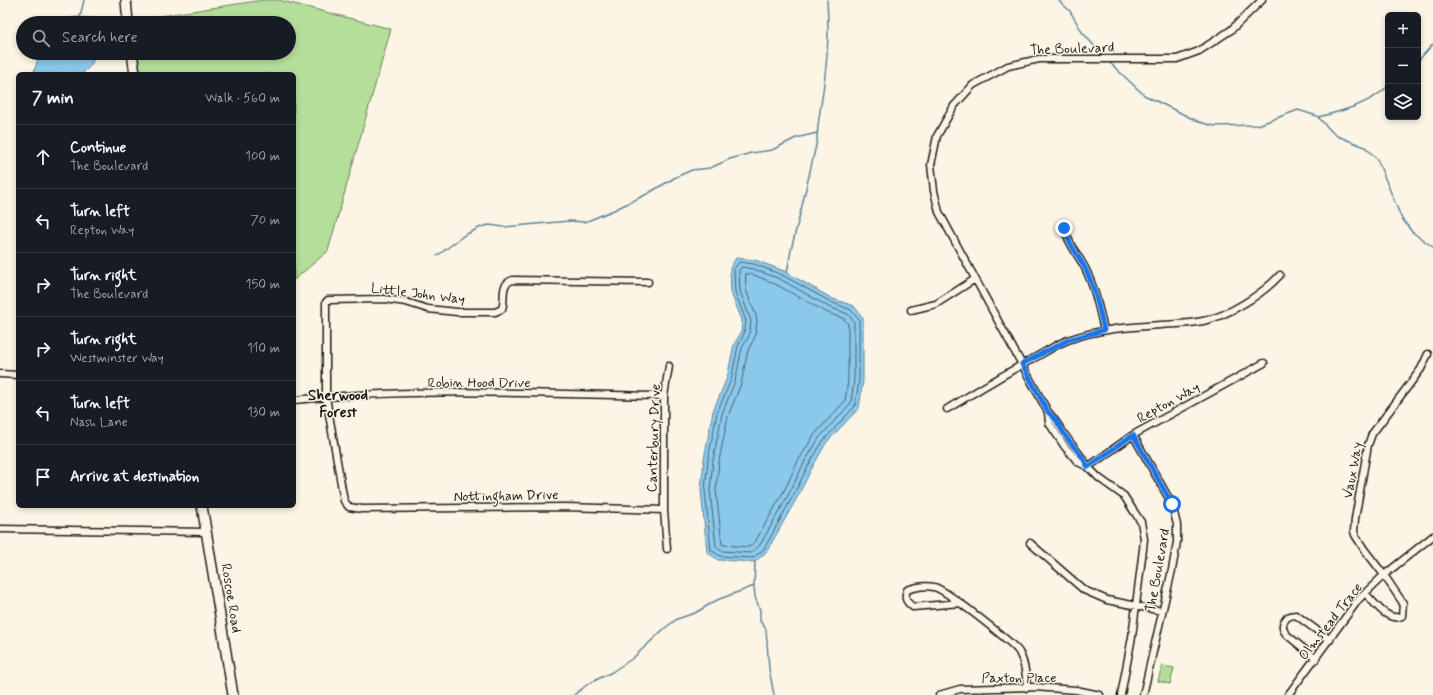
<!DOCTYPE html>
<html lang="en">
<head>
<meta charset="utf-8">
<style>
	body { margin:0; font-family:Mynerve,sans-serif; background:#20242c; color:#f1f3f6 }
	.controls { position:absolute; right:12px; top:12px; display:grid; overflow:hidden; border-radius:6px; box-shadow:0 2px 6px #0003 }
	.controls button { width:36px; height:36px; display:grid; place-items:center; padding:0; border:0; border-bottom:1px solid #363941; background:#171b24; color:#f1f3f6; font:20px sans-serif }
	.stop { position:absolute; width:12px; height:12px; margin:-9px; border:3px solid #1a73e8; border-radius:50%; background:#fff }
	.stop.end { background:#1a73e8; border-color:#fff; box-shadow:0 1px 4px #0008 }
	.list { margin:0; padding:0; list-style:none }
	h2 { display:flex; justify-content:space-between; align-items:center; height:52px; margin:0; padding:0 16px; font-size:17px }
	h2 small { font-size:13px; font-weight:400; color:#9ea1a6 }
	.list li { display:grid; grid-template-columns:26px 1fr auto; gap:12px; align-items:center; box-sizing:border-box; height:64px; padding:0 16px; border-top:1px solid #363941 }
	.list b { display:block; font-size:15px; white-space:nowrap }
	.list p { margin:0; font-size:13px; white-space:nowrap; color:#9ea1a6 }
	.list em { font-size:13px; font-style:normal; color:#9ea1a6 }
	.icon { flex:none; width:22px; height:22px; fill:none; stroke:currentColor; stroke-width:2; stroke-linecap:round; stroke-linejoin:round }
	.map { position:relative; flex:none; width:1433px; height:695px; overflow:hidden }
	.search { position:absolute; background:#171b24; box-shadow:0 2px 6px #0003; left:16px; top:16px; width:280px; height:44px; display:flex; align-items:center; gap:10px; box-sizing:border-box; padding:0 14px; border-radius:22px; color:#9ea1a6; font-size:15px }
	.panel { position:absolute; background:#171b24; box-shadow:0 2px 6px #0003; left:16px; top:72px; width:280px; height:436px; border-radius:6px }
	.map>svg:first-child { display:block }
</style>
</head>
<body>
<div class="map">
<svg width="1433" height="695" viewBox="0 0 1433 695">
	<rect width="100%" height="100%" fill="#fcf5e5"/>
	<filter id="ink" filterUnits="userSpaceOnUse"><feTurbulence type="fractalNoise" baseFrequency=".025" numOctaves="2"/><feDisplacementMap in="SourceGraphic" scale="8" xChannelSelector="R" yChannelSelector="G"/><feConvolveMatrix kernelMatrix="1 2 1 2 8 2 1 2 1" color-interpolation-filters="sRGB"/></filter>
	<g filter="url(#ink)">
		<path fill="#b4de9a" stroke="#687d5b" d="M263,0H279L391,29L328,251L294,280V74H140L138,53H289V23H134V20Z
			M1162,666L1174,668L1170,684L1158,681Z"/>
		<path fill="#8bc9ec" stroke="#5f8499" d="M76,17L94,18L97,23H59L64,19Z
			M40,53H97L91,65L82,74H33Z
			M736,258L755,260L784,271L833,299L854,306L863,318V381L859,408L826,443L812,468L798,496L767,551L755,562L718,560L707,552L701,490L704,459L713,411L727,378L734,344L741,333L742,320L731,293L730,268Z"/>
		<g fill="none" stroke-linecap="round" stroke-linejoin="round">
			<path stroke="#48616f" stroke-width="1" d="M740,262L754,264L782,275L831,302L851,310L859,320V381L855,406L823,441L808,466L794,494L764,549L753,558L720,556L711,550L705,490L708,460L717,413L731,380L738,346L744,334L746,321L735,292L734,269Z
				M742,267L753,269L780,279L829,307L848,314L854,322V380L851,403L819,438L804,463L790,492L760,545L751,553L722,551L716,547L710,490L713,460L722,414L735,381L742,348L749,336L751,321L740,291L739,271Z
				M746,274H752L777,285L826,312L844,319L848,324V380L845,401L814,435L798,461L785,489L755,542L749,547L724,545L722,544L716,490L719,461L728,416L741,384L748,350L755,337L757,321L756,315L746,290Z"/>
			<path stroke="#5f8499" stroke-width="1.5" d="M1058,0L1070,11L1082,32L1104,57
				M80,17L84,0
				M1108,61L1144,95L1199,122L1214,126L1258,125L1298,110L1317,116L1332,132L1337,136L1365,147L1377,159L1401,217L1412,232L1433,247
				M1418,61L1433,44
				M1318,117C1343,111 1370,104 1388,86
				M437,256L463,236L481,227L489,225L504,227L569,221L585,222L614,210L647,194L676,177L692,170L710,168L730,159L751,153L772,150L796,138L817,133
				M787,273L791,250L801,210L817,141C817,122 822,103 824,83C828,55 829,28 827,0
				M755,562L754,586L755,597L760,610V621L766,629L769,669L774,695
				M574,695L588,684L612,672L633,658L665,628L677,619L695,613L717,600L754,586"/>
			<defs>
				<path id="minor" d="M1064,228C1069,245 1077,253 1085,268C1095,288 1099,309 1104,330
					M648,282L513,280C499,284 506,298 502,309L495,312H457L428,309L406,302L384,299L328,300L326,302V397L344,501L349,507L362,509L566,507L664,510
					M911,310L936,304L975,279
					M0,374L18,375
					M294,400C417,387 541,394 664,396
					M947,409C977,391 1006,373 1036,357C1047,351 1057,344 1068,340C1098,329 1129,327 1161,325C1175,324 1189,324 1203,321C1228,316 1263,294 1280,275
					M1048,412L1049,423L1065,447L1078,462L1088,467L1099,478L1124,496L1131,507L1141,522L1144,539L1143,549L1132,637L1121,695
					M1133,435L1172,504L1177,525V542L1172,570L1143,695
					M1088,467C1082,456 1074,448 1067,438C1060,429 1056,420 1048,412L1003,330L939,212L934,191L931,165L937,136L954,106L973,85L1008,66L1039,59H1177L1199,51L1231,30L1262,0
					M1088,467L1133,435L1264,363
					M0,529L207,532
					M1030,543L1084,590L1107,600L1162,611
					M667,549L664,510V396L669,366
					M1365,593C1374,602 1388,623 1402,616L1403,603L1384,575L1364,549L1355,535L1354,531L1355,519L1368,445L1372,434L1421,369L1428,354
					M960,603L913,607C906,602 904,598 907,590C915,587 925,585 934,587C945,589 1012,642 1019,652C1025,663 1026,675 1027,688
					M1316,659L1286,634C1279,625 1285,615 1296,615L1330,640
					M939,695L960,689L1034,687L1076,690L1100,695
					M1288,695L1359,599L1384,575L1433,536"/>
				<path id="secondary" d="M126,0L128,23
					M132,53L135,74
					M202,506L233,695"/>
			</defs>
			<use href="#minor" stroke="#1c1c1c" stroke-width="9"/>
			<use href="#secondary" stroke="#1c1c1c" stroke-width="12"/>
			<use href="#minor" stroke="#fcf5e5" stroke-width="6"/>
			<use href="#secondary" stroke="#fcf5e5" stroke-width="9"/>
		</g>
	</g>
	<g fill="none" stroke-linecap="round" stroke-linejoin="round" filter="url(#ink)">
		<path stroke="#1a73e8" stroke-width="5" d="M1064,228C1069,245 1077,253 1085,268C1095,288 1099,309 1104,330L1068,340L1022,364L1048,412L1056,420L1066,437L1083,458L1088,467L1133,435L1172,504"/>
	</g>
	<g text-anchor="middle" stroke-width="3" stroke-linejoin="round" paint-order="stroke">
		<g font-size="14" fill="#1c1c1c" stroke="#fcf5e5">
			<text transform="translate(1072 48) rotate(-2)" y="5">The Boulevard</text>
			<text transform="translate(418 293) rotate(7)" y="5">Little John Way</text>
			<text x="479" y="387">Robin Hood Drive</text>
			<text transform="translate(1168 402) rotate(-29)" y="5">Repton Way</text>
			<text transform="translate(653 438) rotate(-88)" y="5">Canterbury Drive</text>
			<text transform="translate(1352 470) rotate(-79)" y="5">Vaux Way</text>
			<text transform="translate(506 495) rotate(-1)" y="5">Nottingham Drive</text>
			<text transform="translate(1157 570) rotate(-80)" y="5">The Boulevard</text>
			<text transform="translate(232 598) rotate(81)" y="5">Roscoe Road</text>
			<text transform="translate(1330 621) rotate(-52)" y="5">Olmstead Trace</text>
			<text x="1019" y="682">Paxton Place</text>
		</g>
		<g font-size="15" font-weight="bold" fill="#1c1c1c" stroke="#fcf5e5">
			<text x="338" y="400">Sherwood<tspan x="338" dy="17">Forest</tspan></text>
		</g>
	</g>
</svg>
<div class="controls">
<button>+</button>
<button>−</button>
<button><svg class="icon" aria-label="layers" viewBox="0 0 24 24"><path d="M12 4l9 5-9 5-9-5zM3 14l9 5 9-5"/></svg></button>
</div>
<div class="stop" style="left:1172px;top:504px"></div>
<div class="stop end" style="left:1064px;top:228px"></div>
<div class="search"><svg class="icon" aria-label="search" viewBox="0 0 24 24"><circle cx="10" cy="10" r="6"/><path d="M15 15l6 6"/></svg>Search here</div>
<section class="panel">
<h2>7 min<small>Walk · 560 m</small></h2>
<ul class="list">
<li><svg class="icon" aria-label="ahead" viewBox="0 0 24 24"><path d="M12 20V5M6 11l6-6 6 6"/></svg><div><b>Continue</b><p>The Boulevard</p></div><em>100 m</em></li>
<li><svg class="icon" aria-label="left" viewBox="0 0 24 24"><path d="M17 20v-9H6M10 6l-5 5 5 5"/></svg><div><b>Turn left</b><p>Repton Way</p></div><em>70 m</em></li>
<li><svg class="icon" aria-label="right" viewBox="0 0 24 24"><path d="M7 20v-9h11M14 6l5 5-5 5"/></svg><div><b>Turn right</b><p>The Boulevard</p></div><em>150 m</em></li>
<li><svg class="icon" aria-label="right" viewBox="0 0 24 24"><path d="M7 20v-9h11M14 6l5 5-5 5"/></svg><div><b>Turn right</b><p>Westminster Way</p></div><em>110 m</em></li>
<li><svg class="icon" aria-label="left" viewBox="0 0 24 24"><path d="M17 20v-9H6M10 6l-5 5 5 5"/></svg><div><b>Turn left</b><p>Nash Lane</p></div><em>130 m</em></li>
<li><svg class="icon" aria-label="arrive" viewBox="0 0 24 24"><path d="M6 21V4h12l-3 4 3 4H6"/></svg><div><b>Arrive at destination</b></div></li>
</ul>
</section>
</div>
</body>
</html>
